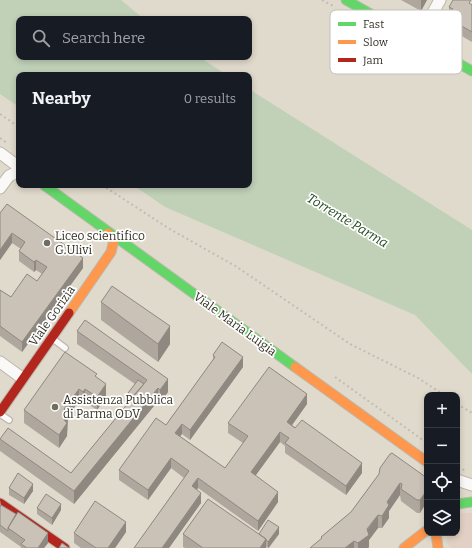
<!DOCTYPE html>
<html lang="en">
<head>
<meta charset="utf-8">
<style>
	body { margin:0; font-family:Bitter,serif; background:#20242c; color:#f1f3f6 }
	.controls { position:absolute; right:12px; bottom:12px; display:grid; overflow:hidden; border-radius:8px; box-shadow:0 2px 6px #0003 }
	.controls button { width:36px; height:36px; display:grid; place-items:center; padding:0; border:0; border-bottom:1px solid #363941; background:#171b24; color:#f1f3f6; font:20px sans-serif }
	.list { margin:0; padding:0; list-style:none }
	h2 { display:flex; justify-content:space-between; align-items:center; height:52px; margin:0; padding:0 16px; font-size:17px }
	h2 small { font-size:13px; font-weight:400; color:#9ea1a6 }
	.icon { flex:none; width:22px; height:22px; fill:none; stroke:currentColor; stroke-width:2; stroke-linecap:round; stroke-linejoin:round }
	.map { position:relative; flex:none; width:472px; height:548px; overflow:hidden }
	.search { position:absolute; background:#171b24; box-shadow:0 2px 6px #0003; left:16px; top:16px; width:236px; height:44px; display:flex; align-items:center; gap:10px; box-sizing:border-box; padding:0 14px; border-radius:8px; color:#9ea1a6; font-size:15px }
	.panel { position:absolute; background:#171b24; box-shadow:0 2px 6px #0003; left:16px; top:72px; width:236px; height:116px; border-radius:8px }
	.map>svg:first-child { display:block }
</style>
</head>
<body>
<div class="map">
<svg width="472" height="548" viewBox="0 0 472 548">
	<rect width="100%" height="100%" fill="#e0dacc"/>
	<path fill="#e3d0c4" d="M463,513H472V548H450L447,543V533H457V516Z"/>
	<path fill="#c0d1b8" d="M0,0H121L144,19H19V57H199L227,75H19V107L0,94Z
		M249,89L472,230V374L415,315L165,207L133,185H249Z"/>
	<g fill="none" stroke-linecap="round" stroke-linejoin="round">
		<defs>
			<path id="lane" d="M53,339L65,348
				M0,414L9,420"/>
			<path id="street" d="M417,41L440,0
				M0,153L19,167
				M0,188L9,176L19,171
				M0,362L22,378
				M457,480L472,485"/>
			<path id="fast" d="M346,0L472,71
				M44,185L295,367
				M457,504L472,502"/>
			<path id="slow" d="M69,313L111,252L114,240L108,233
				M295,367L427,462
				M436,533L438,548
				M404,548L427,530"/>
			<path id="jam" d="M0,412L69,313
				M0,503L65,548"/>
		</defs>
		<use href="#lane" stroke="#bcb7ac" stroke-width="8"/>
		<use href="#street" stroke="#bcb7ac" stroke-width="13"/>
		<use href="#fast" stroke="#bcb7ac" stroke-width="11"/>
		<use href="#slow" stroke="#bcb7ac" stroke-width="11"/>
		<use href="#jam" stroke="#bcb7ac" stroke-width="11"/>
		<path stroke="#bfbdb9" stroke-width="2" stroke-dasharray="2 3" stroke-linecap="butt" d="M322,0L335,7
			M0,114L19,127
			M0,138L7,143
			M102,185L168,228L237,267L350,344L418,378L444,395
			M335,377L427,443
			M457,404L472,413
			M458,467L466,471"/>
		<use href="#lane" stroke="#faf9f7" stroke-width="5.5"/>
		<use href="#street" stroke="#faf9f7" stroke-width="11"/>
		<use href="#fast" stroke="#63d668" stroke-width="9"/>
		<use href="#slow" stroke="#ff974d" stroke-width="9"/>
		<use href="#jam" stroke="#b3261e" stroke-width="9"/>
	</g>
	<path fill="#afa79d" d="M401,0H427L421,11Z
		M471,4L472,5V42L448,28L449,7Z
		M0,213L83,268L22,352L0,336V290L11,297L37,281L42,274L36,270L34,272L19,261V251L21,249L12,243L0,260Z
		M101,302L170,344L158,362L101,320Z
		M77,331L168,392L160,403L158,401L74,504L0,451V439L71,473L130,401L128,399V393L135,384L77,344Z
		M213,355L243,367L190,440L182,434L180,436L225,468L243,443L228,433V423L307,404L292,425L362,473L346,495L285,453V446L280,442L255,476L278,502L258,531L198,488L197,490L201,503L169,548H134L184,478L171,468L148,500L119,480V470L166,425L213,360Z
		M97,378L106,397L97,410L85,402L83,404L79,401L68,416L67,436L59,448L24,423V410Z
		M379,474L427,478L420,513H417L401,501L400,495L389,511V518L382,528H378L369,540V547L368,548H310L321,539V537L351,512Z
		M9,488L33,491L24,504L9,495Z
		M0,500L1,505L48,543L44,548H21V547L0,532Z
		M37,508L61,510L52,525L37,514Z
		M126,532L115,548H81L74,543V533Z
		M183,534H279L269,548L266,547V548H185L183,547Z"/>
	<path fill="#8e8880" d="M421,0H427L421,11Z
		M12,233V243L0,260V250Z
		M83,258V268L22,352V342Z
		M36,260V270L34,272V262Z
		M170,326V344L158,362V344Z
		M243,357V367L190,440V430Z
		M168,379V392L160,403V390Z
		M106,384V397L97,410V397Z
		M158,388V401L74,504V491Z
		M79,389V401L68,416L67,436L59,448V435L64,409Z
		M85,389V402L83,404V392Z
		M307,394V404L287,432V422Z
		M182,424V434L175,442V433Z
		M280,432V442L251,482V472Z
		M171,458V468L148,500V490Z
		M362,463V473L346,495V486Z
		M198,478V488L192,496V486Z
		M400,483V495L389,511V518L382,528V516L387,502Z
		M33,484V491L24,504V498Z
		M427,490V502L420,513V500Z
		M278,492V502L258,531V521Z
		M201,493V503L169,548H162Z
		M61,504V510L52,525V518Z
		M378,515V528L369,540V547L368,548H358V543Z
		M126,522V532L115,548H108Z
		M279,527V534L268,548V542Z
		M48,533V543L44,548H38Z
		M266,539V548H260Z
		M354,541V548H345Z"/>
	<path fill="#cbc2b7" stroke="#8e8880" d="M453,0H471L469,3L472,5V32L448,18L453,9L449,7Z
		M7,204L83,258L22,342L0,326V290L11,297L27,274L37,281L47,267L36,260L34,262L19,251L25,242L12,233L0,250V213Z
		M112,286L170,326L158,344L101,302Z
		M85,320L168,379L160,390L158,388L74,491L0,439L8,428L71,473L147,380L77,331Z
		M222,342L243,357L190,430L182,424L175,433L225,468L248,436L228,423L269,367L307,394L287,422L295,428L302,420L362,463L346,486L285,443L289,438L280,432L251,472L278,492L258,521L198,478L192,486L201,493L162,548H134L189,471L171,458L148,490L119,470L156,418L166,425L215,357L213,355Z
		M65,352L97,374L95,376L106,384L97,397L85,389L83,392L79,389L64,409L68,413L64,420L67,423L59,435L24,410Z
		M138,380L144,384L133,396L128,393Z
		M392,453L427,478V490L420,500H417L401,489L402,484L400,483L387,502L389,505L382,516L378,515L367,529L369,535L358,543L354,541L345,548H310L322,538L321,537L351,512L379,474L380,468L390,454Z
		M18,473L33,484L24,498L9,488Z
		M46,494L61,504L52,518L37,508Z
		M208,499L266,539L260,548H203L183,534Z
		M95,501L126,522L108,548H96L74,533Z
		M1,505L16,514L8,528V531L0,525V507Z
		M18,512L48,533L38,548H27L21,544L25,540L8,528Z
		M268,520L279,527L268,542L266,540V539L259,534Z
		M62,543L69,548H59Z"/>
	<g fill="#716c61" stroke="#fff" stroke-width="1.5">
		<circle cx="47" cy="243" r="4"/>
		<circle cx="55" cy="407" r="4"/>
	</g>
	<g text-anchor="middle" stroke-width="3.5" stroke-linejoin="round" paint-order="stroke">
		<g font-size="12" fill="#353127" stroke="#fff" text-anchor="start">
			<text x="55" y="240">Liceo scientifico<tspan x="55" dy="14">G.Ulivi</tspan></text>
			<text x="63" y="404">Assistenza Pubblica<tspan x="63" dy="14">di Parma ODV</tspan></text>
		</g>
		<g font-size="12" fill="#353127" stroke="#fff">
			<text transform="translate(52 316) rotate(-55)" y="4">Viale Gorizia</text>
			<text transform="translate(235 324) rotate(36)" y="4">Viale Maria Luigia</text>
		</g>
		<g font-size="13" font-style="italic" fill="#22471e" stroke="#fff">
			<text transform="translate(348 220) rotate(31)" y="5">Torrente Parma</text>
		</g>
	</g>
	<rect x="330" y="10" width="132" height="64" rx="6" fill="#fff" stroke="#c2c1be" stroke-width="1"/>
	<rect x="338" y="22" width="18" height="4" fill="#63d668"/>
	<rect x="338" y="40" width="18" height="4" fill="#ff974d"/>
	<rect x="338" y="58" width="18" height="4" fill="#b3261e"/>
	<g font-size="11" fill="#353127">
		<text x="363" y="28">Fast</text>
		<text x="363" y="46">Slow</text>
		<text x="363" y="64">Jam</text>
	</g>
</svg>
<div class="controls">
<button>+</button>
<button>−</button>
<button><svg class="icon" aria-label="locate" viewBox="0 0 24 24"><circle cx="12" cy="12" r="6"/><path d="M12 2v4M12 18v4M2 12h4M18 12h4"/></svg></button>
<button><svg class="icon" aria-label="layers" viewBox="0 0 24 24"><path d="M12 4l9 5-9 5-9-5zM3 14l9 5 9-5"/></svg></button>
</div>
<div class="search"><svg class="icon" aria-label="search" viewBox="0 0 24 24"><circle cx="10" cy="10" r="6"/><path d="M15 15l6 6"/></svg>Search here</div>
<section class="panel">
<h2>Nearby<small>0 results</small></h2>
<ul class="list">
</ul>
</section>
</div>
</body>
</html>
